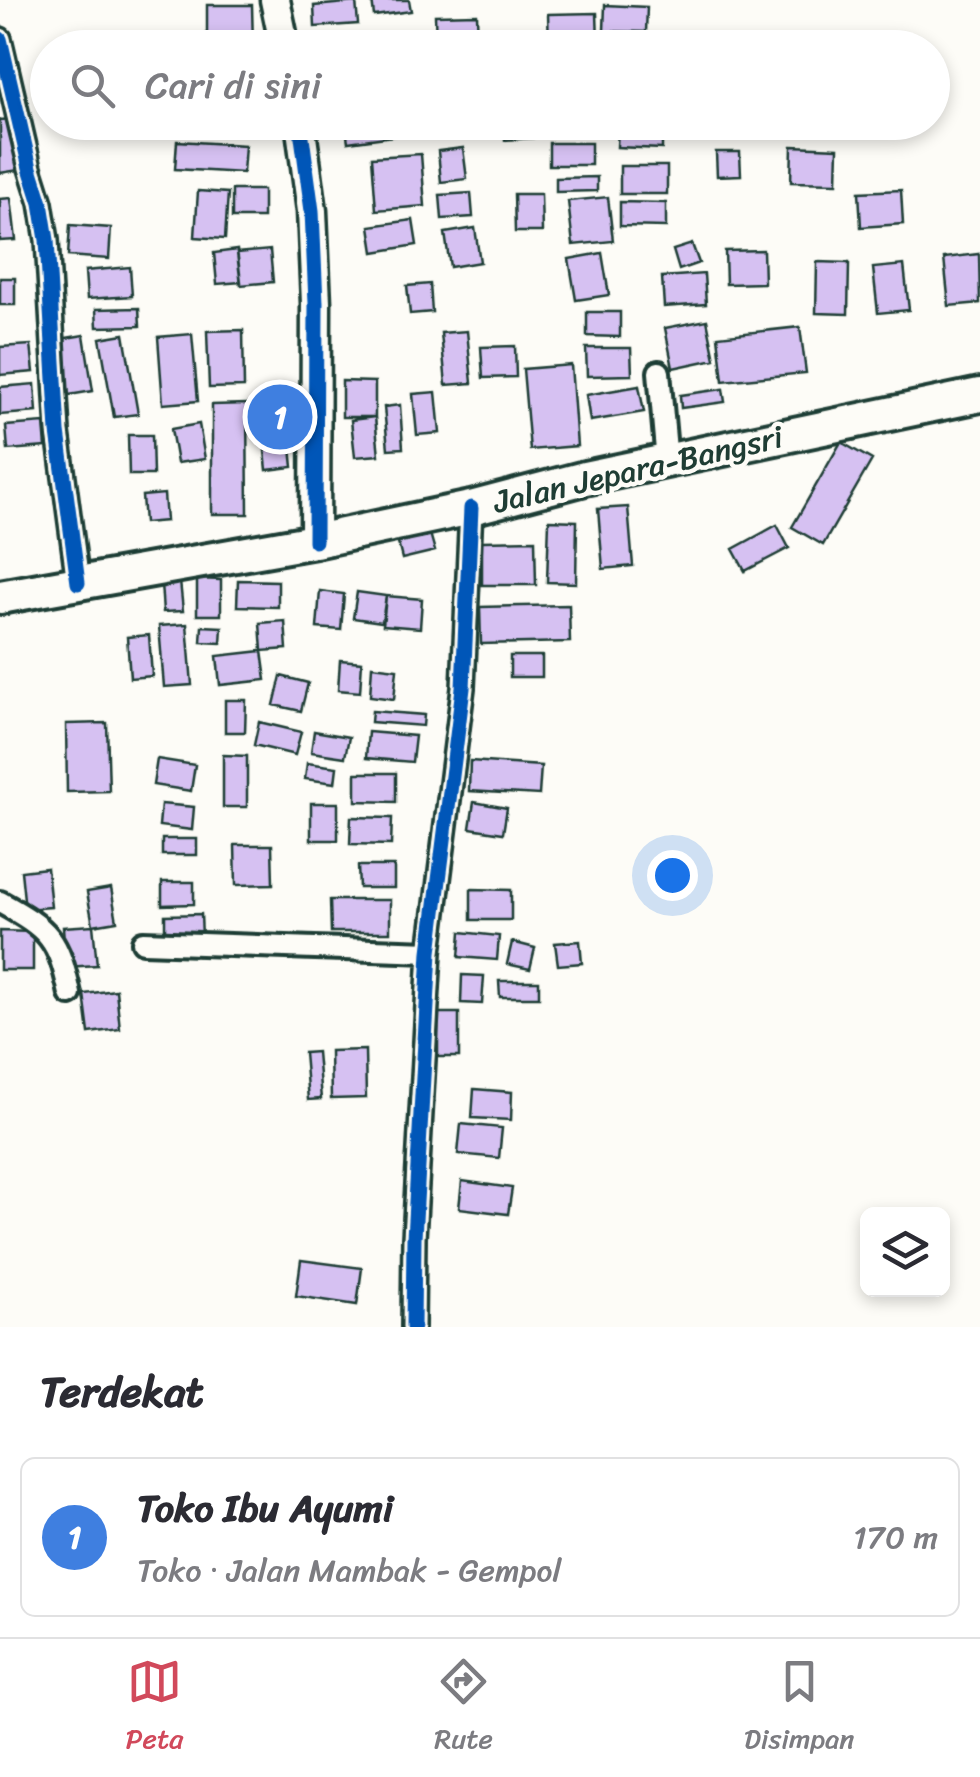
<!DOCTYPE html>
<html lang="id">
<head>
<meta charset="utf-8">
<style>
	body { margin:0; font-family:Sriracha,sans-serif; background:#f7f7f7; color:#2b2b33 }
	.controls { position:absolute; right:30px; bottom:30px; display:grid; overflow:hidden; border-radius:15px; box-shadow:0 5px 15px #0003 }
	.controls button { width:90px; height:90px; display:grid; place-items:center; padding:0; border:0; border-bottom:2px solid #e1e1e2; background:#fff; color:#2b2b33; font:50px sans-serif }
	.you { position:absolute; left:672px; top:875px; width:35px; height:35px; margin:-25px; border:8px solid #fff; border-radius:50%; background:#1a73e8; box-shadow:0 0 0 15px #1a73e833 }
	.badge { display:grid; place-items:center; width:65px; height:65px; border-radius:50%; background:#d1495b; color:#fff; font-size:32px; font-weight:700 }
	.pin { position:absolute; translate:-50% -50%; border:5px solid #fff; box-shadow:0 2px 10px #0006 }
	.list { margin:0; padding:0; list-style:none }
	h2 { display:flex; justify-content:space-between; align-items:center; height:130px; margin:0; padding:0 40px; font-size:42px }
	h2 small { font-size:32px; font-weight:400; color:#7c7c81 }
	.list li { display:grid; grid-template-columns:65px 1fr auto; gap:30px; align-items:center; box-sizing:border-box; height:160px; margin:0 20px 20px; padding:0 20px; border:2px solid #e1e1e2; border-radius:15px }
	.list b { display:block; font-size:38px; white-space:nowrap }
	.list p { margin:0; font-size:32px; white-space:nowrap; color:#7c7c81 }
	.list em { font-size:32px; font-style:normal; color:#7c7c81 }
	.icon { flex:none; width:55px; height:55px; fill:none; stroke:currentColor; stroke-width:2; stroke-linecap:round; stroke-linejoin:round }
	.map { position:relative; flex:none; width:980px; height:1327px; overflow:hidden }
	.search { position:absolute; background:#fff; box-shadow:0 5px 15px #0003; left:30px; right:30px; top:30px; height:110px; display:flex; align-items:center; gap:25px; box-sizing:border-box; padding:0 35px; border-radius:55px; color:#7c7c81; font-size:38px }
	.sheet { height:310px; background:#fff }
	nav { display:flex; justify-content:space-around; align-items:center; box-sizing:border-box; height:140px; border-top:2px solid #e1e1e2; background:#fff; font-size:28px; color:#7c7c81 }
	nav a { display:grid; justify-items:center; gap:5px }
	nav .on { color:#d1495b }
	.map>svg:first-child { display:block }
</style>
</head>
<body>
<div class="map">
<svg width="980" height="1327" viewBox="0 0 980 1327">
	<rect width="100%" height="100%" fill="#fdfcf7"/>
	<filter id="ink" filterUnits="userSpaceOnUse"><feTurbulence type="fractalNoise" baseFrequency=".01" numOctaves="2"/><feDisplacementMap in="SourceGraphic" scale="20" xChannelSelector="R" yChannelSelector="G"/><feConvolveMatrix kernelMatrix="1 2 1 2 8 2 1 2 1" color-interpolation-filters="sRGB"/></filter>
	<g filter="url(#ink)">
		<path fill="#d6c1f2" stroke="#1f3d34" stroke-width="2.5" d="M372,0H409L411,11L374,16Z
			M356,2L358,24L315,27L314,6Z
			M207,5H252L253,46H207Z
			M605,5L647,7L646,32L604,31Z
			M597,13L598,42L549,44L548,14Z
			M477,14L478,43L436,44L435,15Z
			M369,38L370,48H323L322,42Z
			M12,119L19,170L0,173V120Z
			M345,122H399L401,135L348,142Z
			M504,122H532L533,138L505,140Z
			M560,122H587V132H560Z
			M618,126L662,127V149L617,147Z
			M177,141L245,145L243,173L175,169Z
			M549,143H591V165H549Z
			M792,146L838,148L837,183L791,182Z
			M463,148L467,179L441,182L438,151Z
			M716,152H740L741,175L717,176Z
			M421,154L425,206L376,210L372,157Z
			M620,166H667V194H620Z
			M597,177V191L556,192V178Z
			M232,190H263V218H232Z
			M901,190L903,224L861,227L859,192Z
			M198,191L228,193L225,239L195,237Z
			M471,193L473,217L442,219L440,195Z
			M514,194H541L542,232H515Z
			M608,197L613,241L573,245L568,201Z
			M11,198L16,240L0,241V199Z
			M620,202L666,203V227L620,226Z
			M413,220L417,245L374,252L370,226Z
			M70,225L111,228L109,259L68,256Z
			M475,228L480,262L450,267L445,233Z
			M692,244L699,263L679,270L673,250Z
			M237,250L241,282L217,284L214,253Z
			M270,250L273,282L241,285L237,253Z
			M763,250L764,283L726,284L725,251Z
			M602,253L609,295L576,300L569,259Z
			M979,254L980,303L949,306L944,258Z
			M817,262L849,263L848,314L816,313Z
			M904,265L909,310L878,313L873,268Z
			M130,267L132,296L87,299L85,271Z
			M704,274L706,304L664,307L662,277Z
			M0,278H15V305H0Z
			M430,284L432,312L410,314L407,286Z
			M139,308L140,326L97,327L96,309Z
			M587,312H620V337L587,336Z
			M707,320L715,359L673,368L665,328Z
			M800,327L806,373L723,381L718,336Z
			M243,330L244,387L209,388L207,331Z
			M467,331L472,383L446,385L441,333Z
			M124,334L138,414L114,417L100,338Z
			M192,334L198,401L163,404L158,337Z
			M84,335L93,391L69,395L60,339Z
			M31,345L34,372L0,375V347Z
			M515,346L516,377L483,378L481,347Z
			M586,348H631L632,375L587,376Z
			M571,365L577,446L530,450L523,369Z
			M342,381L375,382V417H342Z
			M35,384L37,412L0,415V387Z
			M639,386L644,412L590,421L586,395Z
			M723,389L725,402L681,408L680,395Z
			M436,392L440,433L417,435L413,394Z
			M267,401H294L292,435L266,433Z
			M247,404L248,514H212V405Z
			M400,405L403,448L388,449L384,407Z
			M375,417L379,455L355,457L351,420Z
			M44,423L46,447L8,450L6,426Z
			M199,424L205,459L177,463L171,429Z
			M128,435H152L153,475H129Z
			M290,438L293,467L267,470L264,441Z
			M841,442L872,460L823,545L792,527Z
			M164,494L166,521L144,523L142,496Z
			M628,507L633,566L603,569L598,509Z
			M549,520L577,521L576,583L547,582Z
			M777,525L789,548L745,571L733,549Z
			M429,530L435,551L402,559L397,539Z
			M535,540L536,585H482V541Z
			M197,579L221,580V615H197Z
			M238,580L278,581V607L237,606Z
			M180,581L183,611L163,612L161,583Z
			M320,591L344,594L341,630L317,628Z
			M357,592L386,596L382,622L353,618Z
			M386,596L422,599L420,628L383,625Z
			M569,605L570,642L481,644L480,607Z
			M285,621L287,649L262,651L260,623Z
			M187,624L192,685L164,687L159,626Z
			M202,626L222,627L221,643L201,642Z
			M149,635L152,676L130,678L127,637Z
			M262,651L266,680L220,685L217,656Z
			M510,656H542V677H510Z
			M340,660L362,662L360,692L338,690Z
			M372,666L397,669L394,699L370,696Z
			M281,676L308,683L301,711L274,705Z
			M225,700H246L245,732H225Z
			M372,711L424,715L423,726L371,722Z
			M259,722L301,732L295,755L254,745Z
			M107,723L109,791L67,792L66,724Z
			M314,731L349,737L345,757L311,752Z
			M368,732L415,736L412,762L366,758Z
			M223,755L247,756V807H223Z
			M157,759L195,765L191,791L153,785Z
			M470,761L541,766L539,795L469,791Z
			M307,763L337,767L335,783L305,779Z
			M356,773H396V802L356,801Z
			M474,802L507,808L503,833L470,828Z
			M311,803H338V840H311Z
			M161,804L194,807L192,830L159,826Z
			M351,817L392,818L391,845L350,844Z
			M162,839H197V855H162Z
			M235,845H272L273,884L236,885Z
			M358,866H394V888H359Z
			M47,868L51,907L25,909L21,871Z
			M162,882H194V904L162,905Z
			M111,888L117,921L93,925L87,892Z
			M471,889L511,890V920H471Z
			M330,900H390V932H331Z
			M201,914L202,937L165,938V915Z
			M93,925L97,965L66,967L63,927Z
			M0,931L33,932V970H0Z
			M461,932L499,936L497,960L459,957Z
			M580,941L582,963L558,965L555,943Z
			M512,942L535,948L530,969L507,964Z
			M462,975L484,976L482,1004L461,1003Z
			M499,981H539V997H500Z
			M116,990L120,1029L89,1033L84,994Z
			M438,1013H459V1057H438Z
			M365,1050L366,1098L331,1099L330,1051Z
			M317,1052L321,1099L308,1100L304,1053Z
			M474,1089L512,1092L511,1120L472,1118Z
			M461,1124L502,1128L499,1158L458,1154Z
			M462,1181L512,1188L508,1214L459,1208Z
			M301,1260L362,1268L357,1305L296,1296Z"/>
		<g fill="none" stroke-linecap="round" stroke-linejoin="round">
			<defs>
				<path id="street" d="M0,39L30,168L41,203L47,240L58,432L78,583
					M659,372L667,462
					M0,902C50,930 58,938 70,994
					M143,942L430,952
					M413,1327L414,1238L430,952L463,688L471,508"/>
				<path id="secondary" d="M275,0L285,48
					M300,122L312,211L316,303L315,541"/>
				<path id="primary" d="M0,597L315,541L471,508L585,478L980,395"/>
			</defs>
			<use href="#street" stroke="#1f3d34" stroke-width="28"/>
			<use href="#secondary" stroke="#1f3d34" stroke-width="35"/>
			<use href="#primary" stroke="#1f3d34" stroke-width="40"/>
			<use href="#street" stroke="#fdfcf7" stroke-width="20"/>
			<use href="#secondary" stroke="#fdfcf7" stroke-width="28"/>
			<use href="#primary" stroke="#fdfcf7" stroke-width="32"/>
			<defs>
				<path id="cycleway" d="M0,39L30,168L41,203L47,240L58,432L78,583
					M300,122L312,211L316,303L315,541
					M413,1327L414,1238L430,952L463,688L471,508"/>
			</defs>
			<use href="#cycleway" stroke="#fdfcf7" stroke-width="21"/>
			<use href="#cycleway" stroke="#0057b8" stroke-width="15"/>
		</g>
	</g>
	<g text-anchor="middle" stroke-width="9" stroke-linejoin="round" paint-order="stroke">
		<g font-size="32" fill="#1f3d34" stroke="#fdfcf7">
			<text transform="translate(638 469) rotate(-13)" y="11">Jalan Jepara-Bangsri</text>
		</g>
	</g>
</svg>
<div class="controls">
<button><svg class="icon" aria-label="layers" viewBox="0 0 24 24"><path d="M12 4l9 5-9 5-9-5zM3 14l9 5 9-5"/></svg></button>
</div>
<div class="you"></div>
<div class="pin badge" style="left:280px;top:417px;background:#3f7fe0">1</div>
<div class="search"><svg class="icon" aria-label="search" viewBox="0 0 24 24"><circle cx="10" cy="10" r="6"/><path d="M15 15l6 6"/></svg>Cari di sini</div>
</div>
<section class="sheet">
<h2>Terdekat<small></small></h2>
<ul class="list">
<li><span class="badge" style="background:#3f7fe0">1</span><div><b>Toko Ibu Ayumi</b><p>Toko · Jalan Mambak - Gempol</p></div><em>170 m</em></li>
</ul>
</section>
<nav>
<a class="on"><svg class="icon" aria-label="map" viewBox="0 0 24 24"><path d="M3 6l6-2 6 2 6-2v14l-6 2-6-2-6 2zM9 4v14M15 6v14"/></svg>Peta</a>
<a><svg class="icon" aria-label="directions" viewBox="0 0 24 24"><path d="M12 3l9 9-9 9-9-9zM9 14v-3h6M13 9l2 2-2 2"/></svg>Rute</a>
<a><svg class="icon" aria-label="saved" viewBox="0 0 24 24"><path d="M7 4h10v16l-5-4-5 4z"/></svg>Disimpan</a>
</nav>
</body>
</html>
